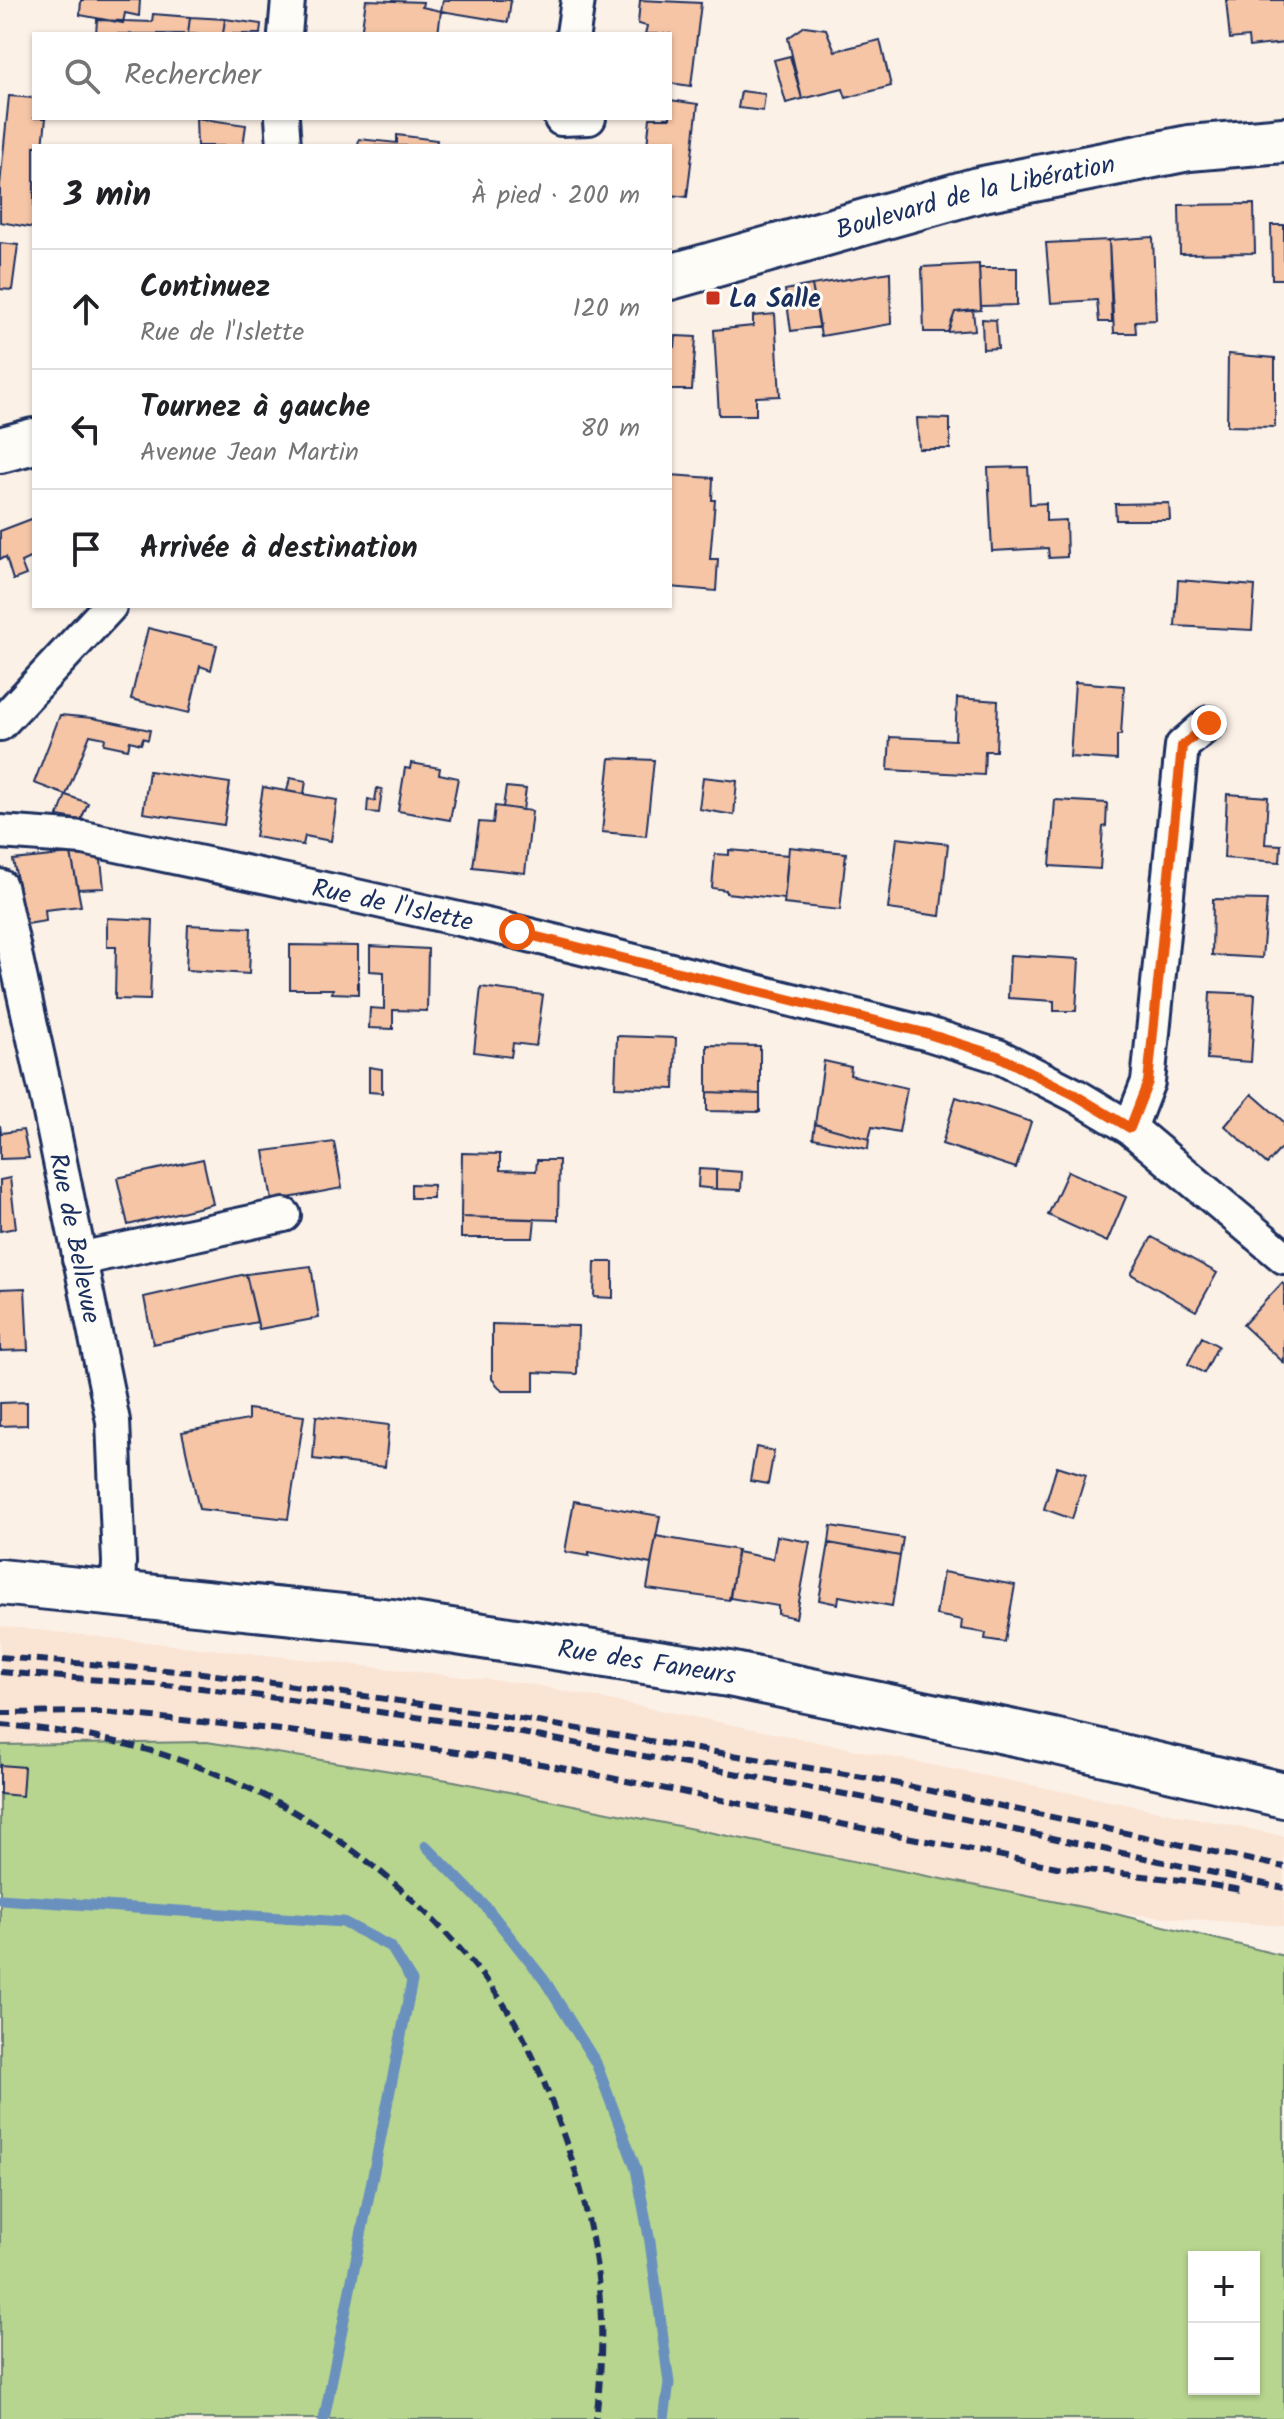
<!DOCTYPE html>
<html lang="fr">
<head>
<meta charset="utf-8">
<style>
	body { margin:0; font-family:Kalam,sans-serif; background:#f6f6f6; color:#202124 }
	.controls { position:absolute; right:24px; bottom:24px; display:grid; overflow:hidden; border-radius:0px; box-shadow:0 2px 6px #0004 }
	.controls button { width:72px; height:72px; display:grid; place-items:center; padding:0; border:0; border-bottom:2px solid #e0e0e0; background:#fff; color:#202124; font:40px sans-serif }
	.stop { position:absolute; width:24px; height:24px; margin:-18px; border:6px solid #ea580c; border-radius:50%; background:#fff }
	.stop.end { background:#ea580c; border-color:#fff; box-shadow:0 2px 8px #0008 }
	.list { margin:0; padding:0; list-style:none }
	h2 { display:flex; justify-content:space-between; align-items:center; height:104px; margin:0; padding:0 32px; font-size:34px }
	h2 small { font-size:26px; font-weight:400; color:#757577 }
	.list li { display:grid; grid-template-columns:52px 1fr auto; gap:24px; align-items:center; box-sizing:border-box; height:120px; padding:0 32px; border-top:2px solid #e0e0e0 }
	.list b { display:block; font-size:30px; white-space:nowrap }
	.list p { margin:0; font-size:26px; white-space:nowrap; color:#757577 }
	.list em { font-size:26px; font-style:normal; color:#757577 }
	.icon { flex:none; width:44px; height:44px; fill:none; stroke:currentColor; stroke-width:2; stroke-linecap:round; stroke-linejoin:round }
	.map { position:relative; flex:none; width:1284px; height:2419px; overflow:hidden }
	.search { position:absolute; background:#fff; box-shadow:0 2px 6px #0004; left:32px; top:32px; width:640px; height:88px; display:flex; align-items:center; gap:20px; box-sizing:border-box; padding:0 28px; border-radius:0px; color:#757577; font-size:30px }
	.panel { position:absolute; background:#fff; box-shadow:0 2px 6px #0004; left:32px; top:144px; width:640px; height:464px; border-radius:0px }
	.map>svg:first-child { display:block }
</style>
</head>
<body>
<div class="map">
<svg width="1284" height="2419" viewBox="0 0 1284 2419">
	<rect width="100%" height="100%" fill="#fcf1e7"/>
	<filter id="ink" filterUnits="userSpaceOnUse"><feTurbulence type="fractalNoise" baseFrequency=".0125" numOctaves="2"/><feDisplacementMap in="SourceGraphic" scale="16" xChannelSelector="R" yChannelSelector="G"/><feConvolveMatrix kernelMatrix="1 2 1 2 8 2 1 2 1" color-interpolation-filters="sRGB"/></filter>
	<g filter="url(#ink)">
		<path fill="#fae4d4" d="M0,1626L529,1684L1284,1836V1926L1112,1913L454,1781L207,1742L0,1745Z"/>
		<path fill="#b7d58e" stroke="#698276" stroke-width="2" fill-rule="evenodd" d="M207,1742L454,1781L1112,1913L1284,1956V2419H0V1745ZM1194,2257H1254V2389H1194Z"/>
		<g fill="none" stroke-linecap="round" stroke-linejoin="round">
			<path stroke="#6b91be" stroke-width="11" d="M426,1846L487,1908L545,1981L596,2063L636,2169L650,2242L669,2383L664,2419
				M0,1899L343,1922L391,1947L412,1981L324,2419"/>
		</g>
		<path fill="#f6c5a6" stroke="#1b2f5e" stroke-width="2" d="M81,0H140L139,16L125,13L123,23L80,15Z
			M366,0L423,2L422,7L441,11L438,34H361Z
			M443,0H511L508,22L441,11Z
			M640,0L701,3L691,86L670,83V34H645L647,26L638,24Z
			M1226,0H1284V43L1249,47L1248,37L1230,39Z
			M153,14L190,17L188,34H96L97,20L152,22Z
			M190,17L225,19L223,34H188Z
			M225,19L261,24L260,34H223Z
			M805,26L826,29L835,51L880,40L891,86L846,98L843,89L802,99L788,38Z
			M790,56L802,99L786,103L774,60Z
			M741,91L765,94L763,111L738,108Z
			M9,96L34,98V118H46L43,146H34V228L0,222V185Z
			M670,100L698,104L687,197L670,195V146H647L650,118H670Z
			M196,118L246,125L243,146H197Z
			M397,135L437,140L436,146H358L359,139L397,143Z
			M1254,204L1255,253L1180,254L1179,205Z
			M1271,225H1284V279H1272Z
			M1153,237L1156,320L1135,321L1136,333H1114L1109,240Z
			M1109,240L1112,322H1099L1097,300L1051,303L1046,243Z
			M0,243L18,245L12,290L0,289Z
			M979,264L981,310L955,312L948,332H924L922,267Z
			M979,268H1017V305L981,306Z
			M890,272L891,324L821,336L812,285Z
			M812,285L820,327L791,331L785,290Z
			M973,310L975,330L948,332L955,312Z
			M775,314L780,396L756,397V415H719L714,330L753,326V316Z
			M982,319L996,320L998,348L983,349Z
			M676,336L696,337L692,390H670V346L675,347Z
			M1228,354L1275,358V427L1227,426Z
			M917,418L950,419V449H919Z
			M1028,467L1030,504L1046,503V521L1066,520L1067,557L1049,558L1048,548L992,551L988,468Z
			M670,475L713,478L712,500H715L710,559H718L716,591L670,587Z
			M1169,503L1170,520H1116L1115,504Z
			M34,518V556L21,562L26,575L13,580L6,557L0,559V531Z
			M1178,580L1255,586L1252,630L1175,626Z
			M148,628L217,645L211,670L200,666L189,713L131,699Z
			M1075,682L1124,686L1121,735H1117V760L1070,757Z
			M957,698L998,701L996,751H985L984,775L888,770L890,737L955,740Z
			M60,715L93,718L150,730L148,740L143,738L141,744L130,741L128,749L104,744L105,738L90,735L66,795L34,783Z
			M610,758L654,760L646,836L602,832Z
			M411,763L440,768L439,774L458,778L450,820L398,811L405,768L410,769Z
			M149,771L230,783L224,825L143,813Z
			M703,777L737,781L734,815L699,809Z
			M290,778L306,781L304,794L287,791Z
			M263,787L337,800L331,841L305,836L303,845L255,837Z
			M506,787L526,789L523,810L503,807Z
			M377,788L382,789L379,813L367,812L368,799L375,801Z
			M1227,794L1268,797L1265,844L1281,845L1280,862L1224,858Z
			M66,795L88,803L81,820L58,816Z
			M1055,800L1107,803L1106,826L1103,827L1100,869L1050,866Z
			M495,806L532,811L525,873L473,867L479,822L493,823Z
			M897,838L948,844L940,916L888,909Z
			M789,847L846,853L840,910L784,904Z
			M729,850L788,855L784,899L726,893V890L712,888L715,854L729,855Z
			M100,851L104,888L78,889L71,854Z
			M71,854L81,906L45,910L46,921L26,924L13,860Z
			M1213,899L1267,900L1262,958L1212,955Z
			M107,918L153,920L150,1000L115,999L116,947H107Z
			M188,925L251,928L249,974L186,970Z
			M290,945L358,946V994L332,993L333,989H290Z
			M370,946L428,949L427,1011L393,1010V1029L369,1028L370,1008L384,1009V972L370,971Z
			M1010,955L1079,959L1076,1011H1054V1001L1008,998Z
			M481,987L543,995L536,1046L513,1043L511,1057L474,1052Z
			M1210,992L1255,994L1251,1062L1207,1059Z
			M617,1036L676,1038L674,1089L615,1087Z
			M707,1045L760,1046V1094L707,1092Z
			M824,1061L851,1067L850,1075L907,1088L899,1132L872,1127L869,1139L815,1124Z
			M369,1067L382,1069V1093L369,1092Z
			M707,1092L760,1094V1112L707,1111Z
			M1252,1094L1284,1122V1145L1267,1164L1225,1126Z
			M956,1097L1031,1122L1016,1168L942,1144Z
			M815,1124L869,1139L868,1149L813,1138Z
			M0,1125L1,1133L23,1130L29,1158L0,1159Z
			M334,1142L342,1188L272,1201L264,1151Z
			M462,1153L500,1154V1170L536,1171L537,1160H559L558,1220L461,1217Z
			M203,1159L213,1204L128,1225L117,1178Z
			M699,1169L716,1170V1189L698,1187Z
			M716,1170L742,1172L741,1190L716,1189Z
			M1068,1171L1126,1197L1107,1242L1048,1215Z
			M10,1178L16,1228L0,1231V1180Z
			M411,1184L433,1185V1198H411Z
			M461,1217L535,1219L533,1238H461Z
			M1152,1237L1217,1273L1196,1311L1131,1274Z
			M595,1262H613V1298L594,1297Z
			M311,1266L319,1318L259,1329L246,1274Z
			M246,1274L257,1322L153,1344L144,1297Z
			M1282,1283L1284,1285V1363L1243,1325Z
			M25,1288L28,1350L0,1351V1289Z
			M492,1324L578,1326L577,1374L534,1372V1391H502L492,1379Z
			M1202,1337L1218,1346L1204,1373L1188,1364Z
			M27,1402V1425L0,1426V1403Z
			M248,1409L304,1416L288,1519L199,1509L182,1432L248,1420Z
			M316,1416L389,1425L385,1467L313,1459Z
			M756,1447L774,1451L768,1484L750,1481Z
			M1057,1466L1086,1475L1072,1519L1044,1509Z
			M574,1501L660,1516L651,1564L589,1552V1556L565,1552Z
			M831,1526L903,1538L900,1556L829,1543Z
			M656,1536L738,1550L729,1600L647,1589Z
			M777,1536L810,1542L796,1618L778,1614V1606L730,1598L737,1552L773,1559Z
			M829,1543L900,1556L892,1606L839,1596L838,1604L819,1600Z
			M943,1572L1015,1585L1005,1642L985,1639L986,1633L961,1629L962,1620L936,1615Z
			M0,1765L24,1767L22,1796L0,1794Z"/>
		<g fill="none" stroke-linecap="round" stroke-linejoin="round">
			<defs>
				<g id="street">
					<path d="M285,34L288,0"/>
					<path d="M573,34L578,0"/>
					<path d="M282,118L284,146"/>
					<path d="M561,119L589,118"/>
					<path d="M0,724L110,606"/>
					<path id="s1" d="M0,832L84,838L338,892L517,932L768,994L925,1033L998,1056L1075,1095L1130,1128L1284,1257"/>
					<path id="s2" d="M0,886L46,1093L113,1421L119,1562L118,1592"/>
					<path d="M1130,1128L1148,1082L1182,746L1209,723"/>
					<path d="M79,1259L284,1215"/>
				</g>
				<g id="secondary">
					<path id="s3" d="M670,277L978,190L1189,148L1284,140"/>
					<path d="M0,450L34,441"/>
					<path id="s4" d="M0,1582L392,1622L729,1674L1053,1741L1284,1795"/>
				</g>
			</defs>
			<use href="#street" stroke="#1b2f5e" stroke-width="38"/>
			<use href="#secondary" stroke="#1b2f5e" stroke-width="50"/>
			<use href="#street" stroke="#fdfcf7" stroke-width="32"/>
			<use href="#secondary" stroke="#fdfcf7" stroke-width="44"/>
			<path stroke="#1b2f5e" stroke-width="6" stroke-dasharray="12 6" stroke-linecap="butt" d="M0,1657L202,1673L491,1714L880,1780L1284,1867
				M0,1672L201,1688L490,1727L876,1800L1284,1888
				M0,1713L103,1712L281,1730L443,1750L541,1764L1057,1867L1181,1880L1241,1890
				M0,1725C202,1738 373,1830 495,1992C527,2034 546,2085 563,2134C598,2232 609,2315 596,2419"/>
		</g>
	</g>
	<g fill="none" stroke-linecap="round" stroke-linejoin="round" filter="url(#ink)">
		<path stroke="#ea580c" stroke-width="10" d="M517,932L925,1033L998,1056L1075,1095L1130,1128L1148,1082L1182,746L1209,723"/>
	</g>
	<rect fill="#c8321e" stroke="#fdfcf7" stroke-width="3" x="705" y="290" width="16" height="16" rx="4"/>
	<g text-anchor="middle" stroke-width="6" stroke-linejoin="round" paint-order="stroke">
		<g font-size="26" fill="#1b2f5e" stroke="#fdfcf7">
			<text dy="9" stroke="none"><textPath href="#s3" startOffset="316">Boulevard de la Libération</textPath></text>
			<text dy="9" stroke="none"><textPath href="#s1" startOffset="400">Rue de l'Islette</textPath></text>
			<text dy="9" stroke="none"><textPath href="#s2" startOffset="360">Rue de Bellevue</textPath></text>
			<text dy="9" stroke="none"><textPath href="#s4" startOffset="652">Rue des Faneurs</textPath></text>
		</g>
		<g font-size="26" font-weight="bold" fill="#1b2f5e" stroke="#fdfcf7" text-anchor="start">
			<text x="729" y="307">La Salle</text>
		</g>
	</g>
</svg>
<div class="controls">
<button>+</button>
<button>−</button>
</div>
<div class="stop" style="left:517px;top:932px"></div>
<div class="stop end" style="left:1209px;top:723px"></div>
<div class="search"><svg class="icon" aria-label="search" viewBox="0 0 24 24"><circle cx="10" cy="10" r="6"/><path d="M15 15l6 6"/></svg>Rechercher</div>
<section class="panel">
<h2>3 min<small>À pied · 200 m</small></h2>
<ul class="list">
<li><svg class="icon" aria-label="ahead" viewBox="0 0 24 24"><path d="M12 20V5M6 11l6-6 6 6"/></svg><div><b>Continuez</b><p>Rue de l'Islette</p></div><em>120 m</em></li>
<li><svg class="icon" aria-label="left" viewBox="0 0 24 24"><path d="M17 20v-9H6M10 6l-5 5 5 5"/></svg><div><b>Tournez à gauche</b><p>Avenue Jean Martin</p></div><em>80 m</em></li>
<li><svg class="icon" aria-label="arrive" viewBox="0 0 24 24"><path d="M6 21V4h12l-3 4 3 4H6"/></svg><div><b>Arrivée à destination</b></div></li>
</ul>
</section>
</div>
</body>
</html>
